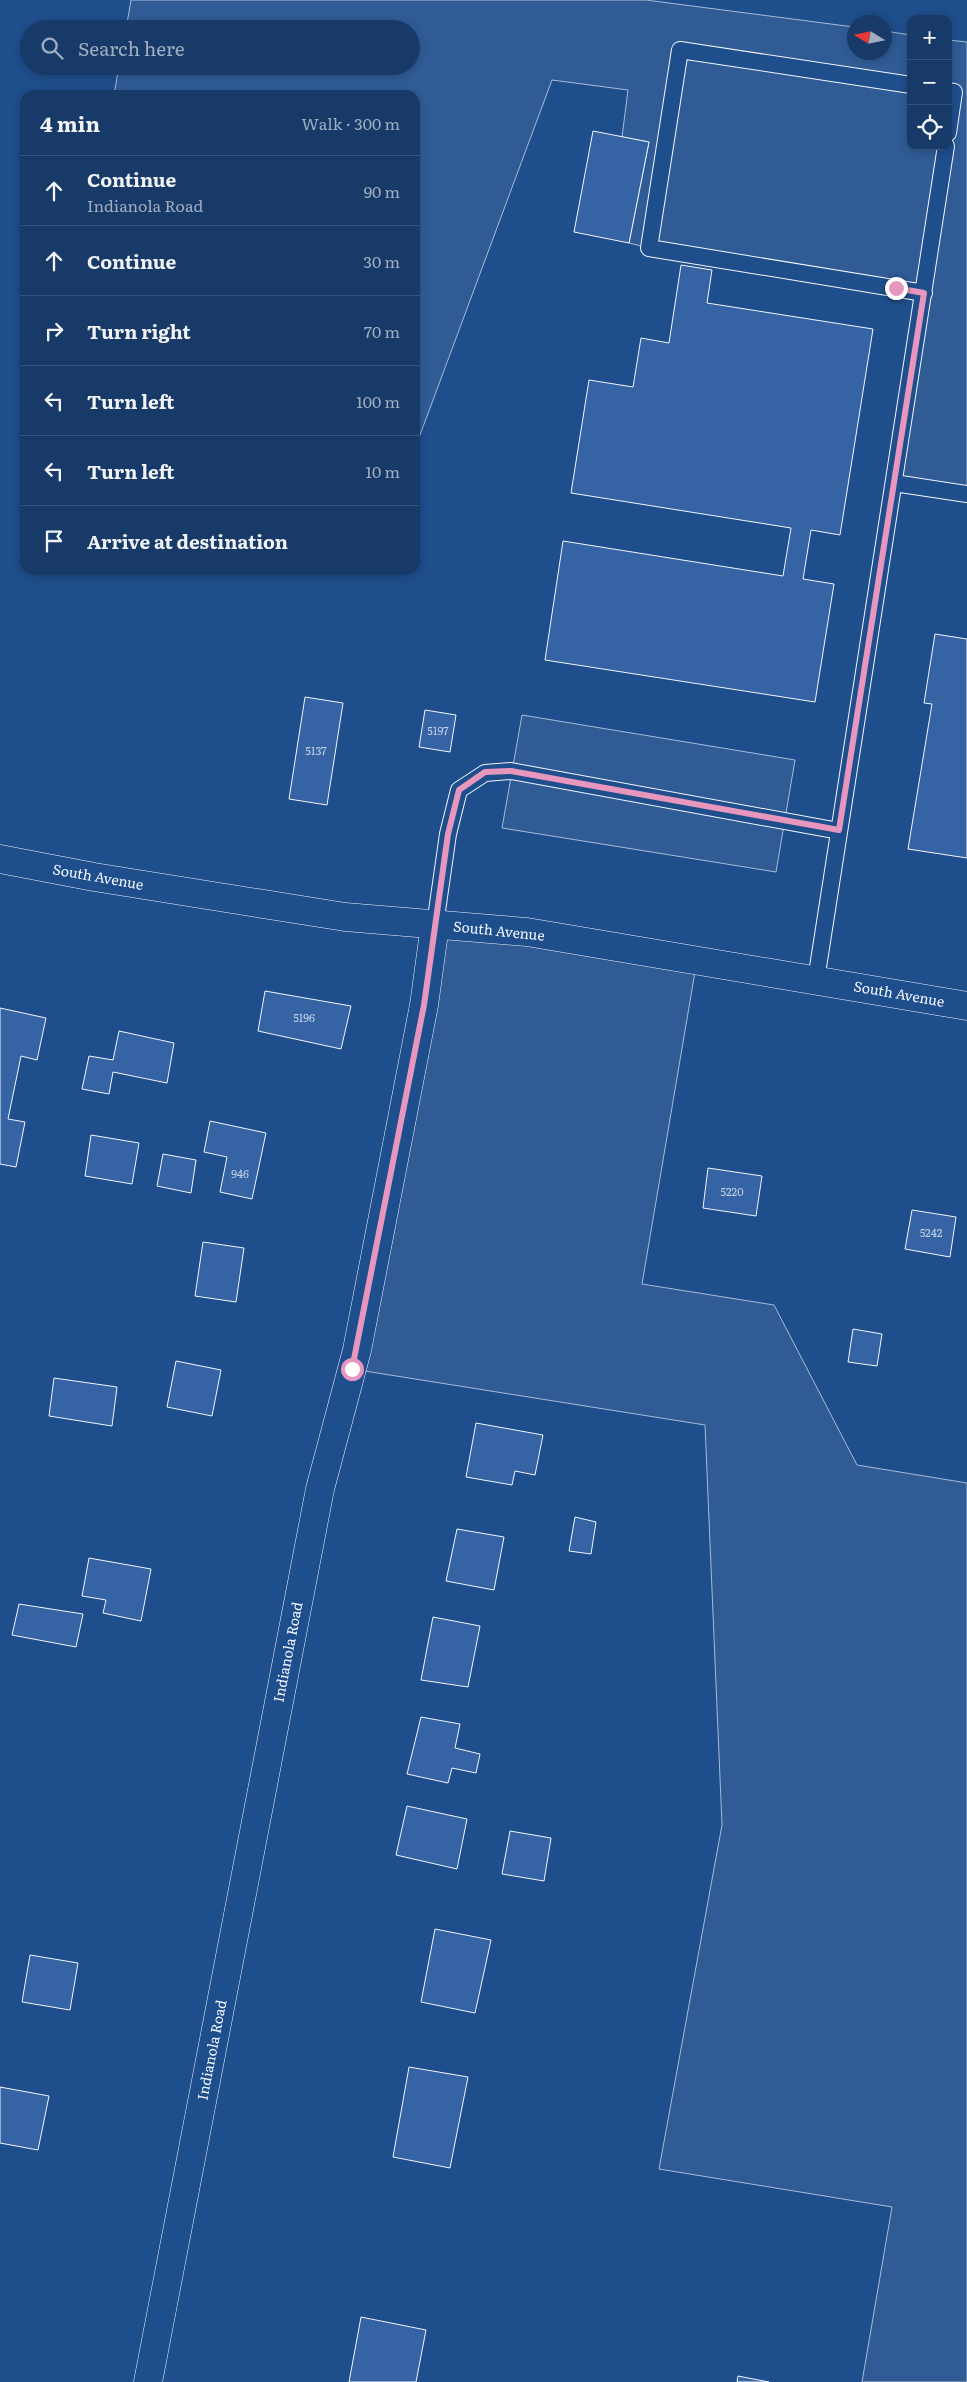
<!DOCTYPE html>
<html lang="en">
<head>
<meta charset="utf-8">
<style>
	body { margin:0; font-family:Literata,serif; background:#244571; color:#f1f3f6 }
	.controls { position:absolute; right:15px; top:15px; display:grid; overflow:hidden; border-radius:10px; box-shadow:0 2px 8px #0003 }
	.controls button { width:45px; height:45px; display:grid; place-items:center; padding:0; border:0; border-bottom:1px solid #36547d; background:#173a69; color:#f1f3f6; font:25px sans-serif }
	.compass { position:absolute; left:847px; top:15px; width:45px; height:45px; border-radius:50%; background:#173a69; box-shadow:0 2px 8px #0003; rotate:280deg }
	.stop { position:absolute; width:15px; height:15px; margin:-11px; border:4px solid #e797bd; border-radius:50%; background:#fff }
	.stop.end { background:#e797bd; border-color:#fff; box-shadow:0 1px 5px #0008 }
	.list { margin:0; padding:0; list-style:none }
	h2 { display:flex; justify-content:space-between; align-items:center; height:65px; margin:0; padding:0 20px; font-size:21px }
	h2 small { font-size:16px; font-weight:400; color:#9eadc0 }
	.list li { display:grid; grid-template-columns:32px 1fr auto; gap:15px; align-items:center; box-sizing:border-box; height:70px; padding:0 20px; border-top:1px solid #36547d }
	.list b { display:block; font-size:19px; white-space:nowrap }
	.list p { margin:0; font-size:16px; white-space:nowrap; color:#9eadc0 }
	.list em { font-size:16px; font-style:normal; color:#9eadc0 }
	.icon { flex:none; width:28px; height:28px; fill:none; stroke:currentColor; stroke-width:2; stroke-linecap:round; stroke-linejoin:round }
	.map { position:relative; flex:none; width:967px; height:2382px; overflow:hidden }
	.search { position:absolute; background:#173a69; box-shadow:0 2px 8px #0003; left:20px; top:20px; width:400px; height:55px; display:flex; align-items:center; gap:12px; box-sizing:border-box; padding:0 18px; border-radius:28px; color:#9eadc0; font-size:19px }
	.panel { position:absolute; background:#173a69; box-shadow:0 2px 8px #0003; left:20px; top:90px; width:400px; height:485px; border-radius:15px }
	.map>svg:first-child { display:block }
</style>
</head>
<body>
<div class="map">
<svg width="967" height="2382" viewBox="0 0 967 2382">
	<rect width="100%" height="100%" fill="#1f4e8c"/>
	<path fill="#305b95" stroke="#a8bbd7" d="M131,0H646L854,27V52H884L885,31L911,35V146H948V40L967,42V494L894,483L923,293L649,248L629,243L649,142L622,137L628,90L552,80L420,435L415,434V95H114L119,66H411V29H126Z
		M522,715L795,760L776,872L502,828Z
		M435,925L697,960L642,1284L774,1305L857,1465L967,1483V2382H862L892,2207L659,2169L722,1825L705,1425L352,1369Z"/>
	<path fill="#3563a3" stroke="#f2f6ff" d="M593,131L649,142L629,243L574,232Z
		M681,265L712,270L707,303L873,329L840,535L811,530L803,579L834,584L815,702L545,660L563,541L783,576L791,528L571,493L589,380L633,387L641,338L669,343Z
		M935,634L967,639V858L908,849L932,704L924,703Z
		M305,697L343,703L327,805L289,799Z
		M425,710L456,715L450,752L419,747Z
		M265,991L351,1006L341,1049L258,1031Z
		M0,1008L46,1018L37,1060L21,1056L8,1119L25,1122L16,1167L0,1164Z
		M119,1031L174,1043L167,1083L113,1072L109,1094L82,1089L89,1056L113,1060Z
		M210,1121L266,1133L252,1199L220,1192L227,1157L204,1152Z
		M91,1135L139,1143L132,1184L85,1176Z
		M163,1154L196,1160L191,1193L157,1186Z
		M708,1168L762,1176L756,1216L703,1208Z
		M912,1210L956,1217L950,1257L905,1249Z
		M203,1242L244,1248L236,1302L195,1296Z
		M853,1329L882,1334L877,1366L848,1362Z
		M176,1361L221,1370L212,1416L167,1407Z
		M54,1378L117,1387L112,1426L49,1416Z
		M476,1423L543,1435L535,1475L515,1471L512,1485L466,1477Z
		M575,1517L596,1522L591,1554L569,1551Z
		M457,1529L504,1537L494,1590L446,1581Z
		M89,1558L151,1569L141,1621L103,1613L106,1600L82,1596Z
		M19,1604L83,1614L76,1647L12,1635Z
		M433,1617L480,1626L468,1687L421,1680Z
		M421,1717L460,1724L455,1748L480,1754L476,1773L452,1768L448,1783L407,1774Z
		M407,1806L467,1819L457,1869L396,1855Z
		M510,1831L551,1838L544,1881L502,1874Z
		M435,1929L491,1940L475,2013L421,2002Z
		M30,1955L78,1963L70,2010L22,2002Z
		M409,2067L468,2077L450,2168L393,2157Z
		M0,2087L49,2096L38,2150L0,2143Z
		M361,2317L426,2330L416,2382H349Z
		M738,2376L769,2382H737Z"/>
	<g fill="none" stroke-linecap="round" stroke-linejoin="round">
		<defs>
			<path id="service" d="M911,85L680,50L649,248L924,293
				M948,91L954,92L948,133
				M894,483L967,494
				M435,925L448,834L459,790L485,773L511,771L839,831
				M816,980L946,146"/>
			<path id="tertiary" d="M148,2382L320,1489L357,1350L424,1005L435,925"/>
			<path id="secondary" d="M0,859L94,877L345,917L527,932L967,1006"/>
		</defs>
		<use href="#service" stroke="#f2f6ff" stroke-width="18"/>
		<use href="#tertiary" stroke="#f2f6ff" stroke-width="29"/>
		<use href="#secondary" stroke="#f2f6ff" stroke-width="29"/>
		<use href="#service" stroke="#1f4e8c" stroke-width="16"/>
		<use href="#tertiary" stroke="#1f4e8c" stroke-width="28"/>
		<use href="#secondary" stroke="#1f4e8c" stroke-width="28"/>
	</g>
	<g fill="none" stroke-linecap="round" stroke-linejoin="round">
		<path stroke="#e797bd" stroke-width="6" d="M352,1369L424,1005L448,834L459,790L485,772L511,771L839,830L924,293L896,288"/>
	</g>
	<g text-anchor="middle" stroke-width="4" stroke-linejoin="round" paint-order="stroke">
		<g font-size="11" fill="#c3d1e8">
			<text x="438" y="735">5197</text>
			<text x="316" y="755">5137</text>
			<text x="304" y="1022">5196</text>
			<text x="240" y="1178">946</text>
			<text x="732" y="1196">5220</text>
			<text x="931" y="1237">5242</text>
		</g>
		<g font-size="14" fill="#f2f6ff" stroke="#1f4e8c">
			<text transform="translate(98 877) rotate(10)" y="5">South Avenue</text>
			<text transform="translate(499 931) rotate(6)" y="5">South Avenue</text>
			<text transform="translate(899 994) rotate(10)" y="5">South Avenue</text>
			<text transform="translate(288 1652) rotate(-79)" y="5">Indianola Road</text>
			<text transform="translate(212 2050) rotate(-79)" y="5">Indianola Road</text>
		</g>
	</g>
</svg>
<div class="controls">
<button>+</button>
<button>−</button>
<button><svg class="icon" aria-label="locate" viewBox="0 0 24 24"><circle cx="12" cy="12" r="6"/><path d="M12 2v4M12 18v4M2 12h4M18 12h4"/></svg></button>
</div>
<svg class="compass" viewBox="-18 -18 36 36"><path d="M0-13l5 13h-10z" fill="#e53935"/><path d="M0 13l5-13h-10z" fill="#9eadc0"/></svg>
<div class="stop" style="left:352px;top:1369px"></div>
<div class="stop end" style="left:896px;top:288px"></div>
<div class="search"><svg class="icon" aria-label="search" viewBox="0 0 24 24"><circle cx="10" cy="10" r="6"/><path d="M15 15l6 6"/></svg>Search here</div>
<section class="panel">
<h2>4 min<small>Walk · 300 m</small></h2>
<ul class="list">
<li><svg class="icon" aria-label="ahead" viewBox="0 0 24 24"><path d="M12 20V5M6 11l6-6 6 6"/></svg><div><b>Continue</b><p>Indianola Road</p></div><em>90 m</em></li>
<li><svg class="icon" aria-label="ahead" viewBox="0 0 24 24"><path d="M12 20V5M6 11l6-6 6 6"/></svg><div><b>Continue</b></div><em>30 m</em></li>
<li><svg class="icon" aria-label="right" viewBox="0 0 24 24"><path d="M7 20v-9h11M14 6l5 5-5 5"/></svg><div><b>Turn right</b></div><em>70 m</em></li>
<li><svg class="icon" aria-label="left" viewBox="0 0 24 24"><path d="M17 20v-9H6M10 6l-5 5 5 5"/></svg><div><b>Turn left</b></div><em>100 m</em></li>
<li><svg class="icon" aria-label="left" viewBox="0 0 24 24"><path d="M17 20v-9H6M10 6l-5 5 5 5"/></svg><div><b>Turn left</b></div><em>10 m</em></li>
<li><svg class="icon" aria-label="arrive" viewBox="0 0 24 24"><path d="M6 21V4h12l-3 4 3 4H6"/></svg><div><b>Arrive at destination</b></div></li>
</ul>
</section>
</div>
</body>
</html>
